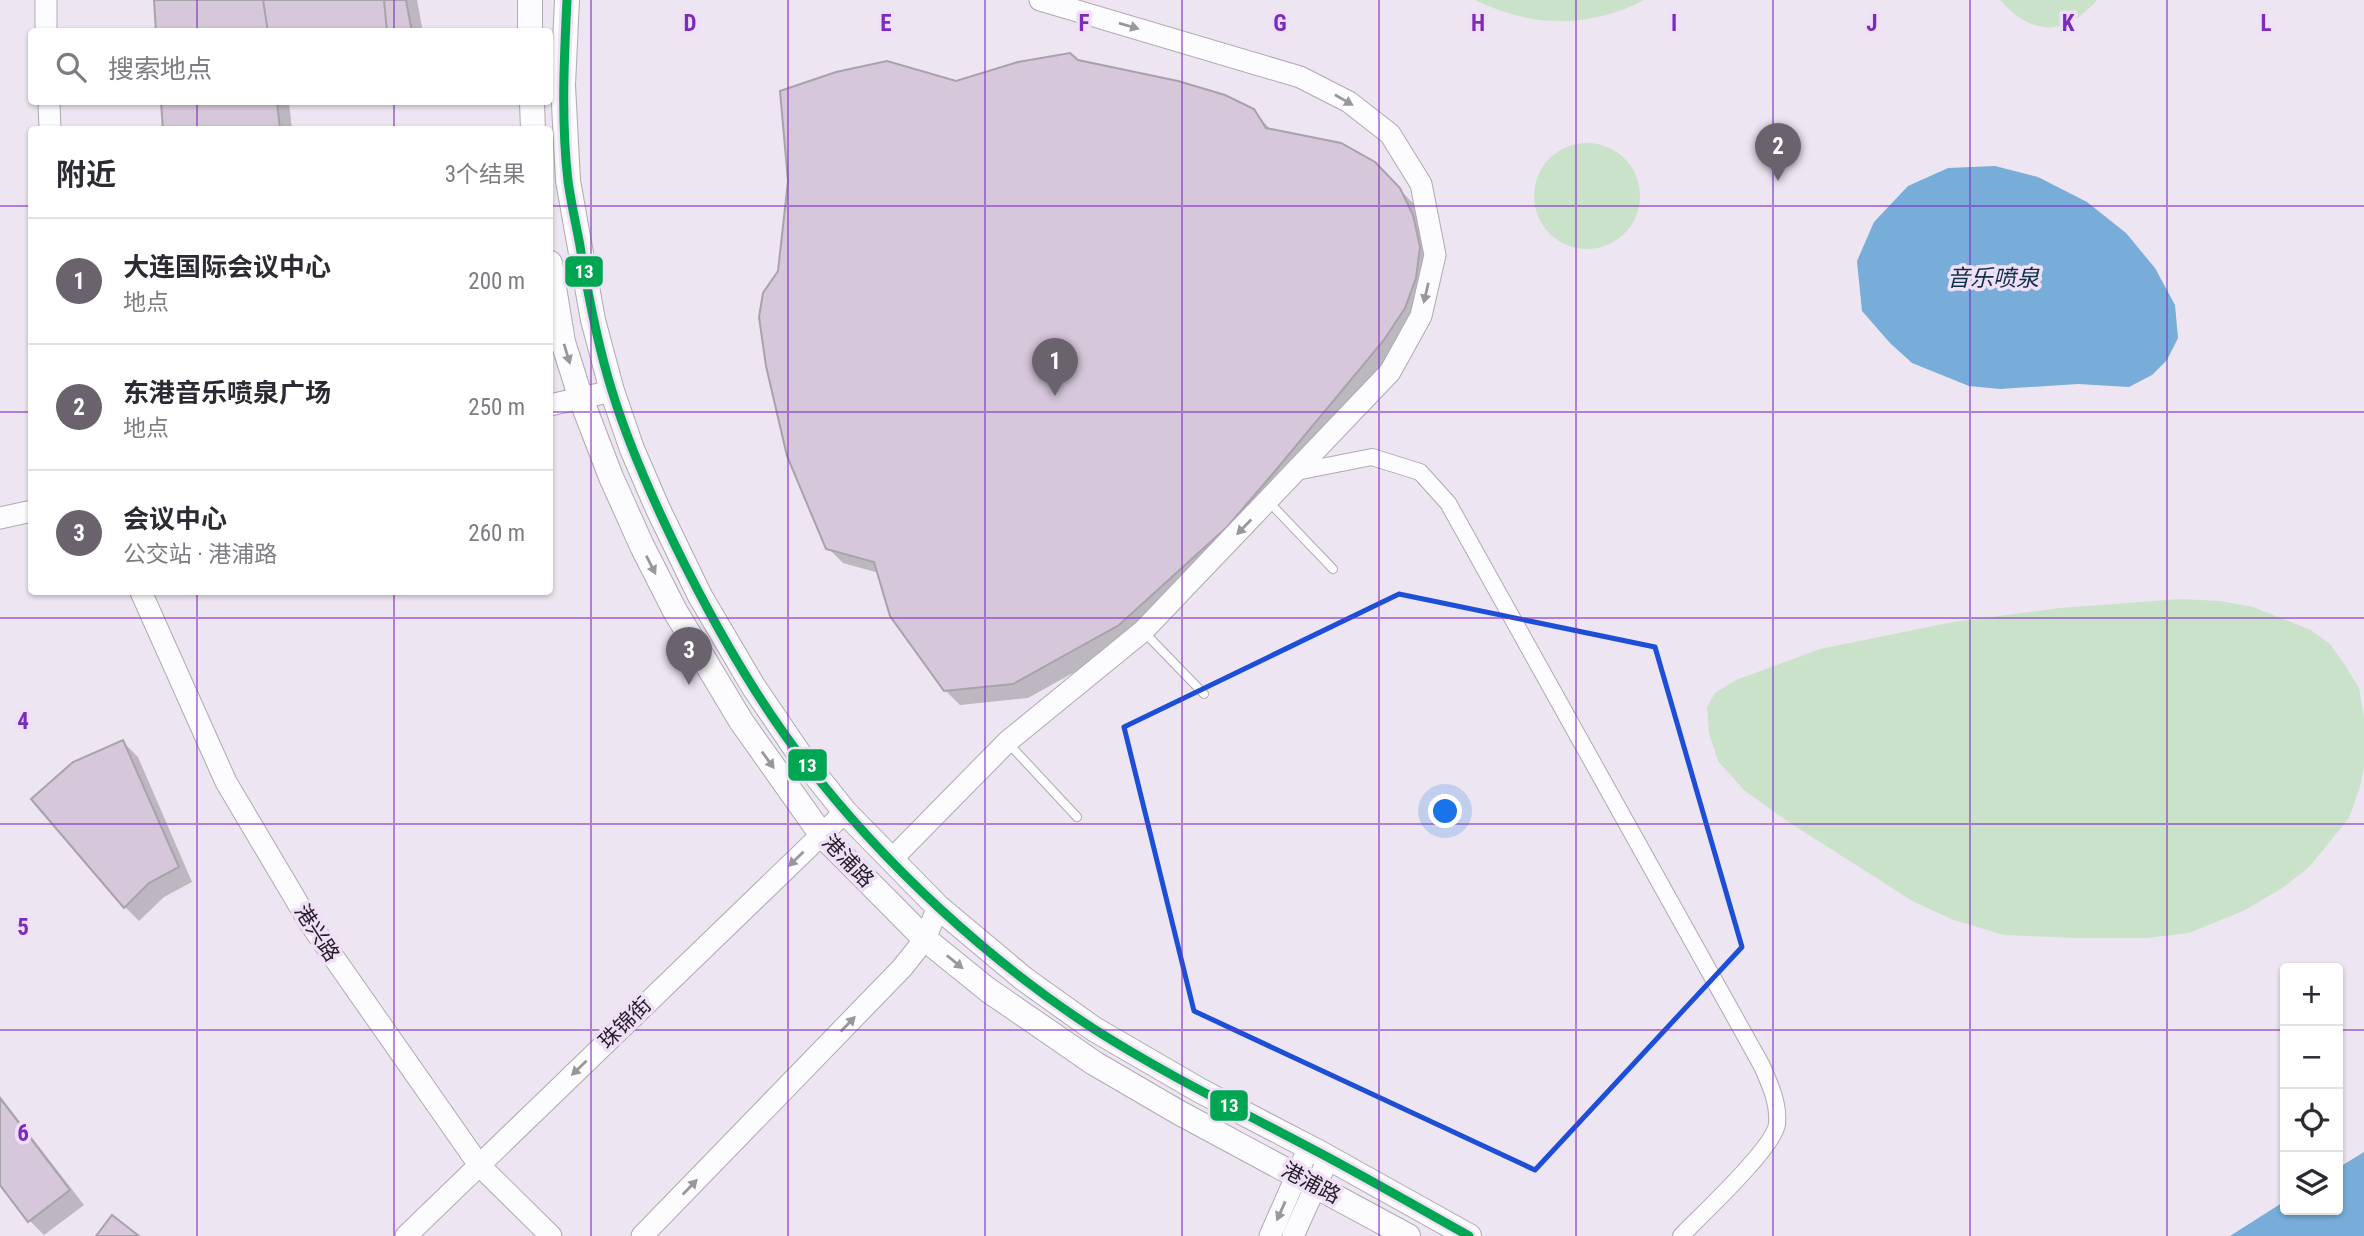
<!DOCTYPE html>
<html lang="zh">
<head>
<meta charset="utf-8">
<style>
	body { margin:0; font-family:"Roboto Condensed","Noto Sans SC",sans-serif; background:#f7f7f7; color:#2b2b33 }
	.controls { position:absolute; right:21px; bottom:21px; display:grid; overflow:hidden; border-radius:7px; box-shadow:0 2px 5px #0004 }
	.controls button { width:63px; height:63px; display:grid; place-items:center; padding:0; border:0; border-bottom:2px solid #e1e1e2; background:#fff; color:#2b2b33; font:35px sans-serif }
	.you { position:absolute; left:1446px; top:812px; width:24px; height:24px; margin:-18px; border:5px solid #fff; border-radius:50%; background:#1a73e8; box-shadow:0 0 0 10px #1a73e833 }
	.badge { display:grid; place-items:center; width:46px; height:46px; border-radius:50%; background:#6a636d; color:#fff; font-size:23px; font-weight:700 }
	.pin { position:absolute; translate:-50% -58px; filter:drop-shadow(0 2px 4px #0008) }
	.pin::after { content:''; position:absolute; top:37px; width:24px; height:21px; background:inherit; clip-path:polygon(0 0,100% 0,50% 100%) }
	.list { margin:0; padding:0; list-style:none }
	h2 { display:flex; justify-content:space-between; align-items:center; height:91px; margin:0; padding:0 28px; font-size:30px }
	h2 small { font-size:23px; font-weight:400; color:#7c7c81 }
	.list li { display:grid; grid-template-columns:46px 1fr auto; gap:21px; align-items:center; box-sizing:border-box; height:126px; padding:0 28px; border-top:2px solid #e1e1e2 }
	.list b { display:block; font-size:26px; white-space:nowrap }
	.list p { margin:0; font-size:23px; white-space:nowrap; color:#7c7c81 }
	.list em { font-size:23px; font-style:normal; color:#7c7c81 }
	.icon { flex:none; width:38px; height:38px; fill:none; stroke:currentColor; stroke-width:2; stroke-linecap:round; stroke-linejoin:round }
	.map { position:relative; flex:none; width:2364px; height:1236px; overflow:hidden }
	.search { position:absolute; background:#fff; box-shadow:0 2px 5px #0004; left:28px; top:28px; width:525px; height:77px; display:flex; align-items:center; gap:18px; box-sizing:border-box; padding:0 24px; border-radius:7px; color:#7c7c81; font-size:26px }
	.panel { position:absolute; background:#fff; box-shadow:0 2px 5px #0004; left:28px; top:126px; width:525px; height:469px; border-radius:7px }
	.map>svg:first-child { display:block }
</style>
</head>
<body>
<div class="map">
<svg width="2364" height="1236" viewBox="0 0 2364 1236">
	<rect width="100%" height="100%" fill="#ede5f1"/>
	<path fill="#cae2c9" d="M1475,0H1644C1590,29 1529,27 1475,0Z
		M2000,0H2097C2065,37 2032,36 2000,0Z
		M1534 196a53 53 0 1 1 106 0a53 53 0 1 1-106 0Z
		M2181,599L2220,601L2253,607L2311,630L2330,644L2345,665L2359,688L2364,718V767L2360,787L2349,818L2310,866L2284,887L2243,911L2189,933L2147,938H2077L2004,935L1954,920L1914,902L1787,821L1744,790L1718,761L1709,733L1707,707L1715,693L1736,680L1820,649L1953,622L2060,608Z"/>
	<path fill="#77add8" d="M1995,166L2038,177L2087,202L2126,233L2155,268L2175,305L2178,338L2167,360L2152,375L2129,387L2078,384L2000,389L1969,386L1912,363L1890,343L1862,311L1857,261L1874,222L1908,186L1948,168Z
		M2364,1152V1236H2230L2285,1201V1210H2338V1168Z"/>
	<path fill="#0003" d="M156,0H417L423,32H158Z
		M1077,62L1253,111L1272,131L1374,164L1415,205L1434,263L1398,355L1134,639L1028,698L960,705L945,690L879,573L843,563L828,548L956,82Z
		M163,102H289L292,130H164Z
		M123,742L138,757L192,882L164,897L139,921L125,907Z
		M0,1096L84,1205L44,1235L30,1221L0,1182Z"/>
	<path fill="#d6c7da" stroke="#a8a2ab" stroke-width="2" d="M154,0H406L412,32H156Z
		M263,0H384L387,32H268Z
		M1070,53L1078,60L1178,81L1225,95L1254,109L1266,128L1341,143L1375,162L1400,188L1413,215L1420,247L1416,278L1405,308L1384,340L1270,477L1227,527L1119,625L1013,684L944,691L890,616L874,562L826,549L787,456L766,366L759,317L763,293L778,271L788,181L780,91L836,72L887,61L956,81L1018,62Z
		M161,102H277L280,130H163Z
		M123,740L179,867L149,883L124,908L31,799L73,762Z
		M0,1098L70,1190L28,1222L0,1185Z
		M112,1215L139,1236H96Z"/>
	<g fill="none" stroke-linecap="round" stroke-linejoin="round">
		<defs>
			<path id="lane" d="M1268,501L1333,569
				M1143,631L1204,694
				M1009,744L1077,817"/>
			<path id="street" d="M1296,472L1372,457L1420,472L1448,503L1762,1066C1770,1085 1779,1103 1777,1124C1774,1148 1700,1216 1681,1236"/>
			<path id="secondary" d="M46,32V0
				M49,102L50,130
				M550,405L612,391
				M0,518L32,511
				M141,592L226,782L309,922L479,1165L551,1236
				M891,860L1007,742L1143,631L1390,372L1421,316L1435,255L1421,184L1390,134L1349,102L1300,77L1040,0
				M406,1236L845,812
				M642,1236L902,968L925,939L938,907
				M1270,1236L1306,1154L1320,1153L1327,1161L1293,1236"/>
			<path id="primary" d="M567,0L563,85L568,181L593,320L612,391L632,449L657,507L700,596L753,686L802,758L845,812L938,907L1024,979L1094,1029L1199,1090L1320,1153L1469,1236
				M530,32V0
				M532,102L533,130
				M550,263L563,342L581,399L611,477L642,546L675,611L741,721L821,834L925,939L988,990L1094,1063L1178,1112L1408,1236"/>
		</defs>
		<use href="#lane" stroke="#afa9b3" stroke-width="10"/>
		<use href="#street" stroke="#afa9b3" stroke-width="18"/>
		<use href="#secondary" stroke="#afa9b3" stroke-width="23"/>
		<use href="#primary" stroke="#afa9b3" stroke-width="26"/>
		<use href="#lane" stroke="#fcfbfd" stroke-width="8"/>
		<use href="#street" stroke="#fcfbfd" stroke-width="16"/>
		<use href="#secondary" stroke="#fcfbfd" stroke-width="21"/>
		<use href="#primary" stroke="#fcfbfd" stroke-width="24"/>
		<defs>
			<path id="bus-1" d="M567,0C564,60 561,121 568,181C571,203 576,224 580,246C588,295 597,343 612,391C628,443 650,493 674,543C711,619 753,695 805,762C883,863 986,959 1094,1029C1166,1075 1243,1112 1318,1152C1369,1179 1419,1208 1469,1236"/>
		</defs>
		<use href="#bus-1" stroke="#efdff7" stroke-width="14"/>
		<use href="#bus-1" stroke="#00a651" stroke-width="9"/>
	</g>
	<defs><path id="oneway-solid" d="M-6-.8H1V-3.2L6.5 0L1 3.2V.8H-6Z" transform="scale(1.75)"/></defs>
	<g fill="#9a979c">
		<use href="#oneway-solid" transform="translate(1129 26) rotate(16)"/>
		<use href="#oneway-solid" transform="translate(1344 100) rotate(30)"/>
		<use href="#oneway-solid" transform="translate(1426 293) rotate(103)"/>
		<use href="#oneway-solid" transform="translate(567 354) rotate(73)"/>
		<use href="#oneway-solid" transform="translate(1244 527) rotate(134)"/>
		<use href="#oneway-solid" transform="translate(651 565) rotate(63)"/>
		<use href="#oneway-solid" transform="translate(768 760) rotate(54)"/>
		<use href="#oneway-solid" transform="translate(796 859) rotate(136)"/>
		<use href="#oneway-solid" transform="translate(955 962) rotate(39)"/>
		<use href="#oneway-solid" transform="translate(848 1024) rotate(-46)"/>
		<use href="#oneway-solid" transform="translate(579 1068) rotate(136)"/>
		<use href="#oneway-solid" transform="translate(690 1187) rotate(-46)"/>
		<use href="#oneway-solid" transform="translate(1281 1211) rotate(114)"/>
	</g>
	<path fill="none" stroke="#1d4ed8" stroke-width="5" stroke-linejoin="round" d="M1399,594L1655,647L1742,947L1535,1170L1194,1011L1124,727Z"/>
	<path fill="none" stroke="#7b2cbf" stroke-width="2" stroke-opacity="0.55" d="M197,0V32M394,0V32M591,0V1236M788,0V1236M985,0V1236M1182,0V1236M1379,0V1236M1576,0V1236M1773,0V1236M1970,0V1236M2167,0V1236M197,102V130M394,102V130M0,206H32M550,206H2364M0,412H32M550,412H2364M197,592V1236M394,592V1236M0,618H2364M0,824H2364M0,1030H2285M2338,1030H2364"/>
	<g text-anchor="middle" stroke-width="7" stroke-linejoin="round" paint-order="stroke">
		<g font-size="21" fill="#231d26" stroke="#efdff7">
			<text transform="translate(848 861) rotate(46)" y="7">港浦路</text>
			<text transform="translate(317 933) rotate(57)" y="7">港兴路</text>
			<text transform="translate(625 1023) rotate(-44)" y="7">珠锦街</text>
			<text transform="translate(1311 1183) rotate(28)" y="7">港浦路</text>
		</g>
		<g font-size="23" font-style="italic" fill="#0d3048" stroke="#efdff7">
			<text x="1993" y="286">音乐喷泉</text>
		</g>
	</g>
	<g font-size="23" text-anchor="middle" font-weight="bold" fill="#7b2cbf" stroke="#efdff7" stroke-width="7" stroke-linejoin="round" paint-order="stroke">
		<text x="690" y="31">D</text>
		<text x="886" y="31">E</text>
		<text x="1084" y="31">F</text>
		<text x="1280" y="31">G</text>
		<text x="1478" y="31">H</text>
		<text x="1674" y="31">I</text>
		<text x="1872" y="31">J</text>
		<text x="2068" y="31">K</text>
		<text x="2266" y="31">L</text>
		<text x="23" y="729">4</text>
		<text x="23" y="935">5</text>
		<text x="23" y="1141">6</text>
	</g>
	<g stroke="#efdff7" stroke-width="2.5">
		<rect x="564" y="255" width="40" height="33" rx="7" fill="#00a651"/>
		<rect x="787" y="748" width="41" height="34" rx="7" fill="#00a651"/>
		<rect x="1209" y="1089" width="40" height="33" rx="7" fill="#00a651"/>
	</g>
	<g font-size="19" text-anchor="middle" font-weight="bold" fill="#fff">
		<text x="584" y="278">13</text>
		<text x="807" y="772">13</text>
		<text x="1229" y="1112">13</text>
	</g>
</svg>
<div class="controls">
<button>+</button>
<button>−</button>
<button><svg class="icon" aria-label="locate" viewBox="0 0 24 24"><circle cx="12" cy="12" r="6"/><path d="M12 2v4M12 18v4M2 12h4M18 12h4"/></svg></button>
<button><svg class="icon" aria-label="layers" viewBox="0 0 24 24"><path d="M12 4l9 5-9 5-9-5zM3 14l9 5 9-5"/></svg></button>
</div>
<div class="you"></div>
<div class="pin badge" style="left:1055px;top:396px">1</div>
<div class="pin badge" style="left:1778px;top:181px">2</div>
<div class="pin badge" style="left:689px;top:685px">3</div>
<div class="search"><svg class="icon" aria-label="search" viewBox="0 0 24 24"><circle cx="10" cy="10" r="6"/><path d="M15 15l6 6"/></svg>搜索地点</div>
<section class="panel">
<h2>附近<small>3个结果</small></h2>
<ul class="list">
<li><span class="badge">1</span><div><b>大连国际会议中心</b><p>地点</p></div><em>200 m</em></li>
<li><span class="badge">2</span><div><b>东港音乐喷泉广场</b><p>地点</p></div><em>250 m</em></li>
<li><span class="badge">3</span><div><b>会议中心</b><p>公交站 · 港浦路</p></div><em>260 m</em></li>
</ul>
</section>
</div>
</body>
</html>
